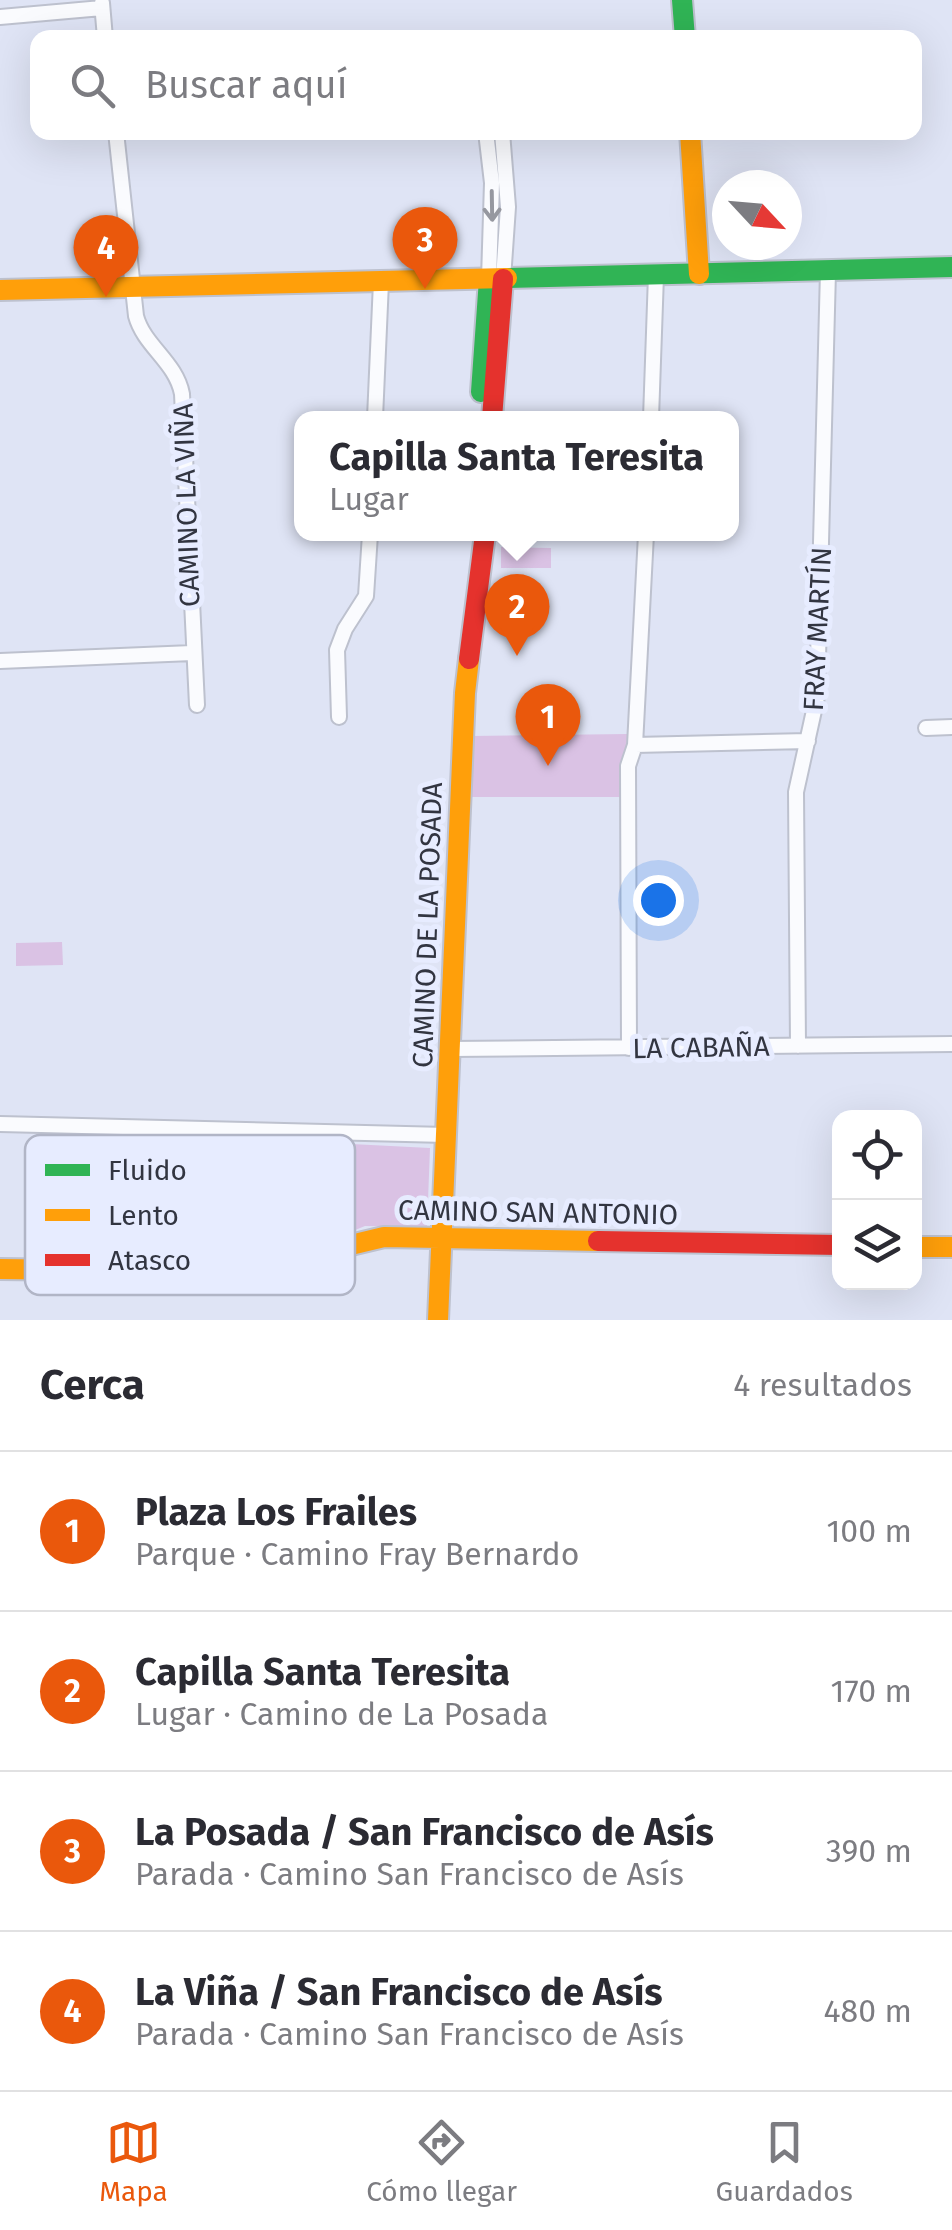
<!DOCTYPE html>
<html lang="es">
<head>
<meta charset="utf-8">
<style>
	body { margin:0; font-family:"Fira Sans",sans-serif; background:#f7f7f7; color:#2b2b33 }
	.controls { position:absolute; right:30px; bottom:30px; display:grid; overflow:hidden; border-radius:20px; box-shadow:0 10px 40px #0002 }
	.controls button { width:90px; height:90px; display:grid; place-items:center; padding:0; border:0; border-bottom:2px solid #e1e1e2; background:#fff; color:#2b2b33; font:50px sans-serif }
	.compass { position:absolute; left:712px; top:170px; width:90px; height:90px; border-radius:50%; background:#fff; box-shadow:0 10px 40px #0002; rotate:116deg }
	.you { position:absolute; left:658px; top:900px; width:35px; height:35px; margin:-25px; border:8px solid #fff; border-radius:50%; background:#1a73e8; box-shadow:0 0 0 15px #1a73e833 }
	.badge { display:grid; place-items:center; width:65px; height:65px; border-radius:50%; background:#ea580c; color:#fff; font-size:32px; font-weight:700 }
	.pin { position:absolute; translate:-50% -82px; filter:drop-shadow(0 2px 5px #0008) }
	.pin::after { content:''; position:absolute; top:52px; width:35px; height:30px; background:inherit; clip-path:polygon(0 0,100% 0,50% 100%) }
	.popup { position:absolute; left:294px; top:411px; width:445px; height:130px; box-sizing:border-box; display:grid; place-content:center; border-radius:20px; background:#fff; filter:drop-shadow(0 2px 8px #0005); font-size:32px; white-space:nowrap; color:#7c7c81 }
	.popup b { font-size:38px; color:#2b2b33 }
	.popup::after { content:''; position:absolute; left:50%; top:100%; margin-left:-20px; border:20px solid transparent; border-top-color:#fff }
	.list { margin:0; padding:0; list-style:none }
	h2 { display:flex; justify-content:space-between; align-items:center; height:130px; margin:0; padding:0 40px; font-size:42px }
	h2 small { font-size:32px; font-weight:400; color:#7c7c81 }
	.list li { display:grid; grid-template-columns:65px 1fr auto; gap:30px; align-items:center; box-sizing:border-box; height:160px; padding:0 40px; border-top:2px solid #e1e1e2 }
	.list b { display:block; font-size:38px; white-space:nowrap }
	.list p { margin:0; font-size:32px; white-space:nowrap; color:#7c7c81 }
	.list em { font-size:32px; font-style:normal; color:#7c7c81 }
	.icon { flex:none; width:55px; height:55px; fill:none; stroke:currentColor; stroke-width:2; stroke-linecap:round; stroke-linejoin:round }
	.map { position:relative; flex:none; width:952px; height:1320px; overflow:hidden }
	.search { position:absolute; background:#fff; box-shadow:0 10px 40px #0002; left:30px; right:30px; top:30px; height:110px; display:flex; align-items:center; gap:25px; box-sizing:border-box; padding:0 35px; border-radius:20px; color:#7c7c81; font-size:38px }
	.sheet { height:770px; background:#fff }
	nav { display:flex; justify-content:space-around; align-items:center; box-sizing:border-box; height:140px; border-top:2px solid #e1e1e2; background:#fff; font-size:28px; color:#7c7c81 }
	nav a { display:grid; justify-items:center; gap:5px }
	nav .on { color:#ea580c }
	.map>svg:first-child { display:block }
</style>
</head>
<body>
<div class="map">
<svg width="952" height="1320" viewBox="0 0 952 1320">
	<rect width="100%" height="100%" fill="#dfe4f5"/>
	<path fill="#dac2e4" d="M501,547L551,548V568H501Z
		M627,734L625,797H468L471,736Z
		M62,942L63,965L16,966V943Z
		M351,1144L430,1148L427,1227L365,1226L343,1235Z"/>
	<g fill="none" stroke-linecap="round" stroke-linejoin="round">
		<defs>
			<path id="street" d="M102,3L105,38
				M0,17L102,8
				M116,132L136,316C144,346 176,362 182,394L197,705
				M486,132L492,183L489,279
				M502,132L508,207L503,279
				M375,418L381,282
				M651,418L656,275
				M0,661L192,653
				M339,717L337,650L345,629L366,596L370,534
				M926,728L952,727
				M635,745L808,741
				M798,1046L796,792L817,697L828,271
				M629,1048L628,766L635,745L646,534
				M450,1049L952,1044
				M0,1124L446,1135"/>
			<path id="fast" d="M682,0L685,38
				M507,278L952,267
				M481,392L489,279"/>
			<path id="slow" d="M690,132L699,274
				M0,290L507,278
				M914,1247H952
				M0,1269L238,1272L384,1237L598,1241
				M438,1320L465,693L469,659"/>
			<path id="jam" d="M492,418L503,279
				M469,659L485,534
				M598,1241L840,1245"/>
		</defs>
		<use href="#street" stroke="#bdc1ce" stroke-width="18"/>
		<use href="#fast" stroke="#bdc1ce" stroke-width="24"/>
		<use href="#slow" stroke="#bdc1ce" stroke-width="24"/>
		<use href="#jam" stroke="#bdc1ce" stroke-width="24"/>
		<use href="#street" stroke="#fafbfe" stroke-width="14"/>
		<use href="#fast" stroke="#30b455" stroke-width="20"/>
		<use href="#slow" stroke="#ff9f0a" stroke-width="20"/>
		<use href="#jam" stroke="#e5322d" stroke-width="20"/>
	</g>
	<defs><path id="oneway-shaft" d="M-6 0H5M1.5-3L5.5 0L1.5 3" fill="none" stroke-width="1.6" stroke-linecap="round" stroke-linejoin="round" transform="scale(2.5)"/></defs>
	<use stroke="#9698a0" href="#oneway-shaft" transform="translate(492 206) rotate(89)"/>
	<g text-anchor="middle" stroke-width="10" stroke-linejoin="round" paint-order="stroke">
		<g font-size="28" fill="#323541" stroke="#e7ecff">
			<text transform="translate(186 505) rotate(-92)" y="10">CAMINO LA VIÑA</text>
			<text transform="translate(817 629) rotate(-87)" y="10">FRAY MARTÍN</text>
			<text transform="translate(427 925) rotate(-88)" y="10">CAMINO DE LA POSADA</text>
			<text transform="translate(701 1047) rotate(-1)" y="10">LA CABAÑA</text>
			<text transform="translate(538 1212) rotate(1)" y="10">CAMINO SAN ANTONIO</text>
		</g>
	</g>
	<rect x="25" y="1135" width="330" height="160" rx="15" fill="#e7ecff" stroke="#b1b5c6" stroke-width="2.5"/>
	<rect x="45" y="1164" width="45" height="12" fill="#30b455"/>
	<rect x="45" y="1209" width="45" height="12" fill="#ff9f0a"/>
	<rect x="45" y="1254" width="45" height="12" fill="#e5322d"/>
	<g font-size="28" fill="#323541">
		<text x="108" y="1180">Fluido</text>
		<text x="108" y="1225">Lento</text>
		<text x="108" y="1270">Atasco</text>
	</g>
</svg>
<div class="controls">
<button><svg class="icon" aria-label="locate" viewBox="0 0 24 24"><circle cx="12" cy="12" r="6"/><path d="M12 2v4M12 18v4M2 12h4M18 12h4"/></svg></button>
<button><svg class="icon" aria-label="layers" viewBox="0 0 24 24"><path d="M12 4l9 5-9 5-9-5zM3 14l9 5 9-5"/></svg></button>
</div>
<svg class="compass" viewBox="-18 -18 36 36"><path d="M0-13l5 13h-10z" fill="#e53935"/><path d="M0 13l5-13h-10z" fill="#7c7c81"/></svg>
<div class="you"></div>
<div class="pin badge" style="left:548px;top:766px">1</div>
<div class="pin badge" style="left:517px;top:656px">2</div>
<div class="popup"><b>Capilla Santa Teresita</b>Lugar</div>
<div class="pin badge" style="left:425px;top:289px">3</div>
<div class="pin badge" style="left:106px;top:297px">4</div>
<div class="search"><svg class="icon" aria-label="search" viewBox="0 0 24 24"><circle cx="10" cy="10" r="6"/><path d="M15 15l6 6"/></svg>Buscar aquí</div>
</div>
<section class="sheet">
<h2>Cerca<small>4 resultados</small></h2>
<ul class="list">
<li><span class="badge">1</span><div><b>Plaza Los Frailes</b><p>Parque · Camino Fray Bernardo</p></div><em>100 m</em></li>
<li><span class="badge">2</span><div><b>Capilla Santa Teresita</b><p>Lugar · Camino de La Posada</p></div><em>170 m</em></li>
<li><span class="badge">3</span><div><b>La Posada / San Francisco de Asís</b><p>Parada · Camino San Francisco de Asís</p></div><em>390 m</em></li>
<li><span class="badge">4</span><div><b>La Viña / San Francisco de Asís</b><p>Parada · Camino San Francisco de Asís</p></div><em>480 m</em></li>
</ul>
</section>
<nav>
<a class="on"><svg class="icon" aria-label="map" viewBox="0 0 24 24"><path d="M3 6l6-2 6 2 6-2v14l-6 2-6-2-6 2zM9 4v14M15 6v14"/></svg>Mapa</a>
<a><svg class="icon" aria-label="directions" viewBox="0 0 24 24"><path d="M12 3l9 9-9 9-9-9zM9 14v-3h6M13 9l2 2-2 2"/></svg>Cómo llegar</a>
<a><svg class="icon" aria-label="saved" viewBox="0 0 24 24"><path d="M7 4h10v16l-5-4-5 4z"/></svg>Guardados</a>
</nav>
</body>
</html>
